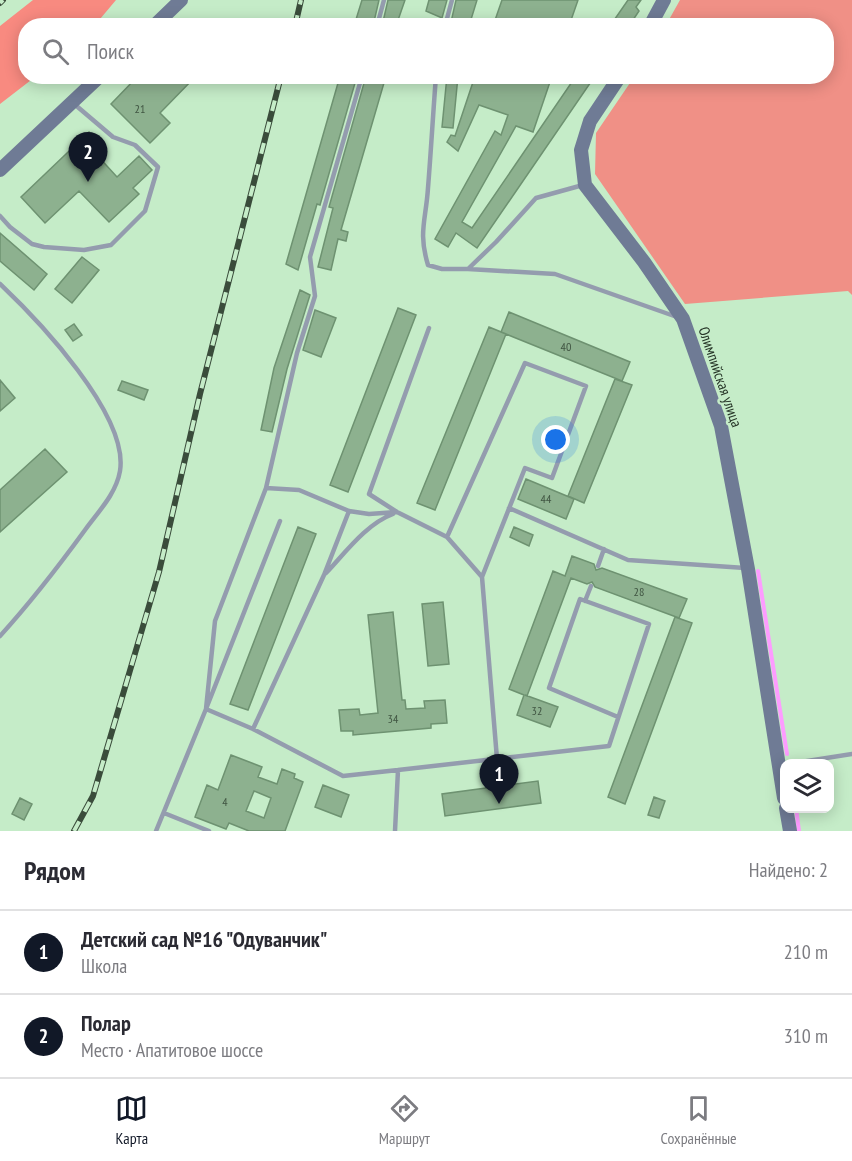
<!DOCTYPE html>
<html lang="ru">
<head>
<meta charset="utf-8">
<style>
	body { margin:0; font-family:"PT Sans Narrow",sans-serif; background:#f2f2f3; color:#2b2b33 }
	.controls { position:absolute; right:18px; bottom:18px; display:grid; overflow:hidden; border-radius:12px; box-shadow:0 3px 15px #0003 }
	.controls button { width:54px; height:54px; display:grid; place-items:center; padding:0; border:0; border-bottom:2px solid #e1e1e2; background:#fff; color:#2b2b33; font:30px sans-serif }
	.you { position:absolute; left:556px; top:440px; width:21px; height:21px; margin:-15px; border:4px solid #fff; border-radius:50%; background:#1a73e8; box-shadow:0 0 0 9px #1a73e833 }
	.badge { display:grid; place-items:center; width:39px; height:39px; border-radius:50%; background:#111827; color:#fff; font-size:20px; font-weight:700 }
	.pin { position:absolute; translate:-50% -50px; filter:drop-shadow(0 2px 3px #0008) }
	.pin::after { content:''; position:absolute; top:32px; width:21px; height:18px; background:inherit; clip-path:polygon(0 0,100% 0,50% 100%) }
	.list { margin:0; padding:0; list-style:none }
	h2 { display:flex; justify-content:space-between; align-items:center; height:78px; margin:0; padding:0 24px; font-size:26px }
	h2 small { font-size:20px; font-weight:400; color:#7c7c81 }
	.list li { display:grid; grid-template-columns:39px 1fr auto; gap:18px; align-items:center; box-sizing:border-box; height:84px; padding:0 24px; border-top:2px solid #e1e1e2 }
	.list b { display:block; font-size:22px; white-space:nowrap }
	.list p { margin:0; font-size:20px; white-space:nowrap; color:#7c7c81 }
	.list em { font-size:20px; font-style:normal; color:#7c7c81 }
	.icon { flex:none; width:33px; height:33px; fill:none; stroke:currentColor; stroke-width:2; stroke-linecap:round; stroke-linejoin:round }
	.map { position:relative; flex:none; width:852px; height:831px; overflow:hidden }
	.search { position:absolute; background:#fff; box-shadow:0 3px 15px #0003; left:18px; right:18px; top:18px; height:66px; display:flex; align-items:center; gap:15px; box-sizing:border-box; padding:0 21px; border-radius:24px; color:#7c7c81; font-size:22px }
	.sheet { height:246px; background:#fff }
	nav { display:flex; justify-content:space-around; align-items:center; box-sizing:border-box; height:84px; border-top:2px solid #e1e1e2; background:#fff; font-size:16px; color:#7c7c81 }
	nav a { display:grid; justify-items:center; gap:3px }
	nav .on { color:#111827 }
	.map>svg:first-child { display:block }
</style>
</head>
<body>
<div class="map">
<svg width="852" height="831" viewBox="0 0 852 831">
	<rect width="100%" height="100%" fill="#c5ecc8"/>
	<path fill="#f09086" d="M680,0H852V295L848,291L685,304L595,174L596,133L634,77L826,76V26L666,25Z"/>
	<path fill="#f88a80" d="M33,0H116L95,25L26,26V76L35,77L0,104V26Z"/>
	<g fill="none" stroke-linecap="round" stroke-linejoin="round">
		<path stroke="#fd9cff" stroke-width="4" d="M758,571L787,754
			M796,808L799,831"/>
	</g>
	<path fill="#8db18f" stroke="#6e9271" stroke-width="1.5" fill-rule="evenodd" d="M362,0H379L373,26H354Z
		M388,0H405L396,26H382Z
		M429,0H447L442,18L426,11Z
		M456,0H477L469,26H458L451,22Z
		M502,0H578L569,26H493Z
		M628,0H641L636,7L639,11L629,26H610Z
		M138,76H196L160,113L170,123L150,143L111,104Z
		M340,76H357L320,205L317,204L298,270L286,264Z
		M366,76H386L341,230L348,232L346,241L338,239L331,270L318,267L333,208L329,207Z
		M447,76H458L453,128L442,127Z
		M475,76H552L533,132L516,126L462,222L472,228L576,76H595L477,248L456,233L448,247L435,239L495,131L501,135L508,115L479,105L458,151L447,142L451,135L455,136Z
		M89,132L103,147L96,154L117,177L139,156L152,170L133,188L139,194L109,222L79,191L45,223L21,197Z
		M0,233L47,274L34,290L0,261Z
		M82,257L99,270L72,303L55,289Z
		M300,290L310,295L287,369L272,432L261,430L274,368Z
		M398,308L416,315L348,492L330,485Z
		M315,310L336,318L321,357L303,350Z
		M509,312L630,362L622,381L501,332Z
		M74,324L82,335L73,341L65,330Z
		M489,327L506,334L435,510L417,503Z
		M615,379L632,385L584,503L568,496Z
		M0,380L15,398L0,411Z
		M122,381L148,390L144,400L118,390Z
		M45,449L67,472L0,532V490Z
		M526,479L574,499L566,519L518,499Z
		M298,527L316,534L248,710L230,704Z
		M514,527L533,535L529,546L510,537Z
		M572,556L594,564L596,570L602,568L687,599L679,618L595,587L592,582L587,584L571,578L527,696L525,695L558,707L550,727L517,715L524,695L509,689L553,571L565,576Z
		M443,602L449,664L428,666L422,604Z
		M393,612L402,700H405L406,709L425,708L424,701L445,700L447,723L431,724V728L353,735V731H341L339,710L359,709L360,715L378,713L368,615Z
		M675,617L692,623L625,804L608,797Z
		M231,755L262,767L258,777L277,784L282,769L295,774L294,778L303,782L285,831H249L229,823L226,829L195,817L207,785L218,790ZM254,791L271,798L264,818L246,811Z
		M538,781L541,803L445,816L442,794Z
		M323,785L349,795L341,817L315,807Z
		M654,797L665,801L659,818L648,815Z
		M20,798L32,804L24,820L12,814Z"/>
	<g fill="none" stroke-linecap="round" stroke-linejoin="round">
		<path stroke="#949cae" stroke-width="4.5" d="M377,26L384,0
			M445,26L452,0
			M436,76C433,114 431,151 428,188C426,220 418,232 428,265L442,269H468L496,242L536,198L583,185
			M0,216L10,227L32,244L44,247L84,250L111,245L145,211L158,167L135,145L113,137L73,103
			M468,269L555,274L677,317
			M0,284C38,320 129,415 120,471C116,494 98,512 85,530C58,567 31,602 0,636
			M429,328L369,494L397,512L447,537L482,577L497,759
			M266,488L299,490L349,511L369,514L397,512
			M509,508L628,560L745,568
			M280,521L206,709L253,729L343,776L398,770L395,831
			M447,537L525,363L586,386L552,478L525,468L482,577
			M598,566L604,549
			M326,573C345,553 366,524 393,514
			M585,601L591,586
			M253,729L324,575L349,511
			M788,764L852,754
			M398,770L609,746L649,624L580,599L549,688L618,717
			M164,813L209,831
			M156,831L206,709L215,621L266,488L297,353L315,296L310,257L362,76"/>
		<path stroke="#6f7b95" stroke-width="14" d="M154,26L181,0
			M650,26L664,0
			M620,76L590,121L581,150L585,185L644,262L683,319L721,426L748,569L784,798
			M0,170L100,76
			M786,808L790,831"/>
		<defs>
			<path id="rail" d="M0,3L3,0
				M295,26L301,0
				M74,831L93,796L159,572L200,394L281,76"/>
		</defs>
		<use href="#rail" stroke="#3a4c3b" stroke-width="6"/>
		<use href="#rail" stroke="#c5ecc8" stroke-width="4" stroke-dasharray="11" stroke-linecap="butt"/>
	</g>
	<g text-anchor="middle" stroke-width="5" stroke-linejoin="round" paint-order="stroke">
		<g font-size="12" fill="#405542">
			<text x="140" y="113">21</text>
			<text x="566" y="351">40</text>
			<text x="546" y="503">44</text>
			<text x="639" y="596">28</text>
			<text x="537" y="715">32</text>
			<text x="393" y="723">34</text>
			<text x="225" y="806">4</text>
		</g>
		<g font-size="15" fill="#273628" stroke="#c5ecc8">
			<text transform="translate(720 377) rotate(71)" y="5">Олимпийская улица</text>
		</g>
	</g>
</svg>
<div class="controls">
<button><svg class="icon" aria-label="layers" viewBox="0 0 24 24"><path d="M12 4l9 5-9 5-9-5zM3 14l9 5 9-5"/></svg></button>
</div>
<div class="you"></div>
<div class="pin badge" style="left:499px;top:804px">1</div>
<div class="pin badge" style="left:88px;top:182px">2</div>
<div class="search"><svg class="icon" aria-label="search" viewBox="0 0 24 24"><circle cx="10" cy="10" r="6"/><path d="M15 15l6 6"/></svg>Поиск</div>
</div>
<section class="sheet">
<h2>Рядом<small>Найдено: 2</small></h2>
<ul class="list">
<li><span class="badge">1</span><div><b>Детский сад №16 &quot;Одуванчик&quot;</b><p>Школа</p></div><em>210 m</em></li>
<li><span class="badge">2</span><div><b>Полар</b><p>Место · Апатитовое шоссе</p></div><em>310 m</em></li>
</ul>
</section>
<nav>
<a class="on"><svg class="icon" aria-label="map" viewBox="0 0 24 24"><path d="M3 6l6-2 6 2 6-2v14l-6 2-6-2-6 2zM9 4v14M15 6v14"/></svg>Карта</a>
<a><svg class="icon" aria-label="directions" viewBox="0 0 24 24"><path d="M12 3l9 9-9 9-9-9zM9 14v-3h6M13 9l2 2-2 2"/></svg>Маршрут</a>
<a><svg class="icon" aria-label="saved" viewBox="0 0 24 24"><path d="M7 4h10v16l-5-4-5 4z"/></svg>Сохранённые</a>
</nav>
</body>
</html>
